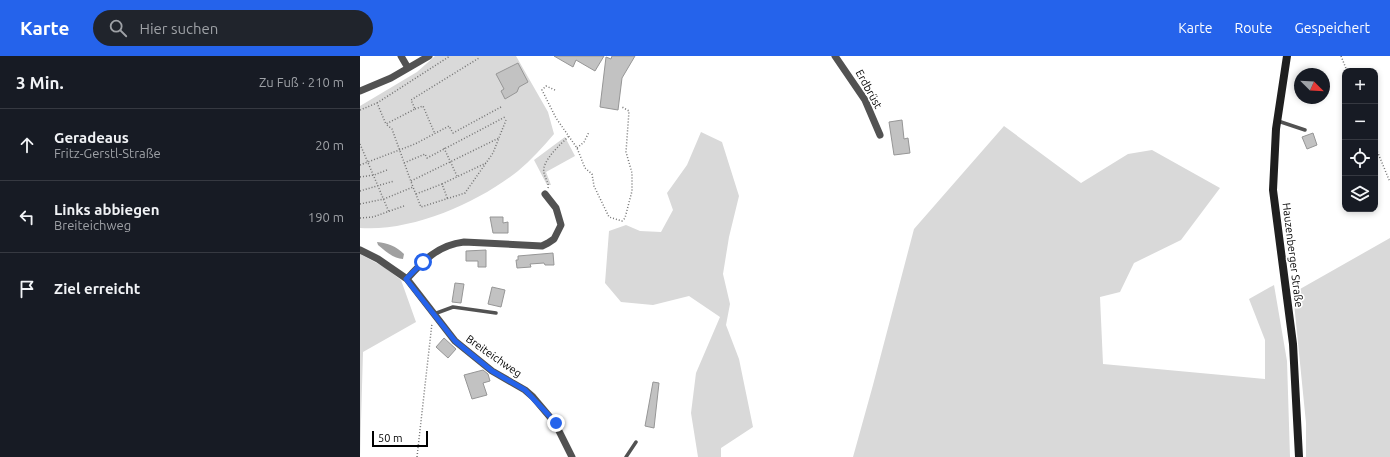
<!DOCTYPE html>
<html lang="de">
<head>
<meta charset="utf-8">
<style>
	body { margin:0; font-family:Ubuntu,sans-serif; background:#20242c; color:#f1f3f6 }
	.controls { position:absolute; right:12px; top:12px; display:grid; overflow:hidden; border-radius:8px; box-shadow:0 2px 6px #0003 }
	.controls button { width:36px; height:36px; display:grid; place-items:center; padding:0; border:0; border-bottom:1px solid #363941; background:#171b24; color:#f1f3f6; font:20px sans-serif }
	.compass { position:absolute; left:934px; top:12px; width:36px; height:36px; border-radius:50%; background:#171b24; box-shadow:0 2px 6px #0003; rotate:114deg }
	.scale { position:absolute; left:12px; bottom:10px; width:56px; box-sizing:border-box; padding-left:4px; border:2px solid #000; border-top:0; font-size:11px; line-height:14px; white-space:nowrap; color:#000; -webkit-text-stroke:3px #fff; paint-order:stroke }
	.stop { position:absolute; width:12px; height:12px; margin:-9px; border:3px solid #2563eb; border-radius:50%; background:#fff }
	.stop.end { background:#2563eb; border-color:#fff; box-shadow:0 1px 4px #0008 }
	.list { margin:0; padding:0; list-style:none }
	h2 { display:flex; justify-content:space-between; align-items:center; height:52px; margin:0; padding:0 16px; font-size:17px }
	h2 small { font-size:13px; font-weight:400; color:#9ea1a6 }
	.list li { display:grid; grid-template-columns:26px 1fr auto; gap:12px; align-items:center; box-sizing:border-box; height:72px; padding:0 16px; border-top:1px solid #363941 }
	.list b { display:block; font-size:15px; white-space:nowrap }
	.list p { margin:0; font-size:13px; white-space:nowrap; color:#9ea1a6 }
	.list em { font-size:13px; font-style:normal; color:#9ea1a6 }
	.icon { flex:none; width:22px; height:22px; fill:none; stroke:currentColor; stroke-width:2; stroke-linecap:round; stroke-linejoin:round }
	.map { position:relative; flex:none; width:1030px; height:401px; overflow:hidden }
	header { display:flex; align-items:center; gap:24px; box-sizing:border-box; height:56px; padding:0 20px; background:#2563eb; color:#fff }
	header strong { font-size:19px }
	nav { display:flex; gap:22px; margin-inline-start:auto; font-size:14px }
	.search { width:280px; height:36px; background:#20242c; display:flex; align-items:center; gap:10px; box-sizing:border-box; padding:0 14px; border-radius:22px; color:#9ea1a6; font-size:15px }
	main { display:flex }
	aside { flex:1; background:#171b24 }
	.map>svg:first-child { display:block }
</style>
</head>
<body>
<header>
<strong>Karte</strong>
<div class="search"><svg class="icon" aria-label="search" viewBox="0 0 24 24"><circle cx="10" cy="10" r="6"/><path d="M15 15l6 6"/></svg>Hier suchen</div>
<nav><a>Karte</a><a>Route</a><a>Gespeichert</a></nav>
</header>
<main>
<aside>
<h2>3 Min.<small>Zu Fuß · 210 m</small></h2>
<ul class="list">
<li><svg class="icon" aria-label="ahead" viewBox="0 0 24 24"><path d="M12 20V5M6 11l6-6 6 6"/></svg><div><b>Geradeaus</b><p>Fritz-Gerstl-Straße</p></div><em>20 m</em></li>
<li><svg class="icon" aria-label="left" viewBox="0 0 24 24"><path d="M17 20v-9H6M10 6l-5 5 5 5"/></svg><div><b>Links abbiegen</b><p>Breiteichweg</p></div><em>190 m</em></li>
<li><svg class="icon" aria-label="arrive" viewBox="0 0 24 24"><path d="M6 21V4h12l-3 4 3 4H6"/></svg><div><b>Ziel erreicht</b></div></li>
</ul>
</aside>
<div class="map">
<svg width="1030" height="401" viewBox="0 0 1030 401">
	<rect width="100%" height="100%" fill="#fff"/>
	<path fill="#d9d9d9" d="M75,0H156L188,56L194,78C183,91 171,104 158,115C118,147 52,176 0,172V50L57,16Z
		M644,70L721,127L768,98L792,94L860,132L821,184L774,207L760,236L740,241L743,308L905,323V284L889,243L914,229L927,305L930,401H493L513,329L554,173Z
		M341,76L362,86L379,140L369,181L363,218L370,248L366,269L379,303L393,371L361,392V401H338L331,357L336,317L360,261L329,240L293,249L261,246L245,227L249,175L266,169L280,175L301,176L313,154L307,137L327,109Z
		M205,81L215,100L186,116L191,129H187L174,104Z
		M1030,182V401H946V367L933,237Z
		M0,198L24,211L41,224L56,266L3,296L0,401Z"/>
	<path fill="#a0a0a0" d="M17,186C28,187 36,190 44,198L43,203C34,203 25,195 18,189Z"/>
	<path fill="#c2c2c2" stroke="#969696" d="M194,0H244L235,15L216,4L213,11Z
		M252,0H275L262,22L258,54L240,51L246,1L251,3Z
		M158,7L168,26L159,31L157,36L145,43L141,35L144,33L136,18Z
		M542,64L544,83L548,82L550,97L534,99L529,66Z
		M953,77L957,89L947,93L942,81Z
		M130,161H143V167L148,166V177H133Z
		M126,194V211H118V205H106V195Z
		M193,197L194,209H185L184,207L170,208L171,211L157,212L156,204H158V200Z
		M95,227L104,228L101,247L92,246Z
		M132,231L145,234L141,251L128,248Z
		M84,282L96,293L88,302L76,291Z
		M123,314L128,318L130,325L123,327L127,339L112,343L104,319Z
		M293,326L299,327L294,372L285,370Z"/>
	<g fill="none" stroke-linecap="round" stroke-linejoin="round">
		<path stroke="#747474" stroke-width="1.5" stroke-dasharray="1 2" stroke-linecap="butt" d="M981,0L987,15
			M195,34L186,30L182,34L196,62L217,92L225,112L232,118L234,130L249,161L262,165L265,162L272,135V117L266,96L269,55L262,51
			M17,47L90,0
			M55,53L63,50L75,78
			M0,54L17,47L26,68L55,53L51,44L119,2
			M27,69L32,73L53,131
			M0,88L29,156
			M1015,90L1030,126
			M84,92L97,120
			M217,92L224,86L229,76
			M44,107L65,98L67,102L145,61
			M0,109L55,88L89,70L93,77L141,51
			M0,121L14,119L27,114
			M51,125L139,82
			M82,128L126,107
			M188,132C189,127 185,122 184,117C181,105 201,88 209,80
			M0,135L34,125
			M56,138L82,128L88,144
			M0,148L24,143L53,131L61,151L105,137L133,97L146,64
			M0,162L13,161L44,150
			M57,401L72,267"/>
		<path stroke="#525252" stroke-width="3.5" d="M918,65L945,74
			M74,258L93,251L136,257
			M266,401L276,386"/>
		<path stroke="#525252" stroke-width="7" d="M41,0L48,12
			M475,0L505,44L520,79
			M0,35L31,22L69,0
			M0,194L18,203L47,223L95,285L132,315L165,334L173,341L195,367L212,401
			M47,223C63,205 78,189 104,186L182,190L188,187L194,183L201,169L196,152L185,138"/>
		<path stroke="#1f1f1f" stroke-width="8" d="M927,0L916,73L913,134L933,288L939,401"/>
	</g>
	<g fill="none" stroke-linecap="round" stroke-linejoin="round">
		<path stroke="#2563eb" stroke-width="5" d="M63,206L46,223L95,285L132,315L165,334L196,367"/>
	</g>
	<g text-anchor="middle" stroke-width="3.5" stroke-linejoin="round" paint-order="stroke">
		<g font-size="11" fill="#000" stroke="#fff">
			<text transform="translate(509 33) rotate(61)" y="4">Erdbrüst</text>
			<text transform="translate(933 199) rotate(83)" y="4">Hauzenberger Straße</text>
			<text transform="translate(134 300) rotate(35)" y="4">Breiteichweg</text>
		</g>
	</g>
</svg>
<div class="controls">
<button>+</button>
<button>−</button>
<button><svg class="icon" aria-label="locate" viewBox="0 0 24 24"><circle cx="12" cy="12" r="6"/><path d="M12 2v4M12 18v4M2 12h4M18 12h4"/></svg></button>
<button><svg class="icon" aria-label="layers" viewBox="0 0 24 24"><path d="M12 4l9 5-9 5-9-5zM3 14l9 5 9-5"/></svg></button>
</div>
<svg class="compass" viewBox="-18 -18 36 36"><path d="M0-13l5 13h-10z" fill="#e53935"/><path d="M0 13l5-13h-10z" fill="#9ea1a6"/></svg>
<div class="scale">50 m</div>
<div class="stop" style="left:63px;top:206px"></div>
<div class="stop end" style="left:196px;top:367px"></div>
</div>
</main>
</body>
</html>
